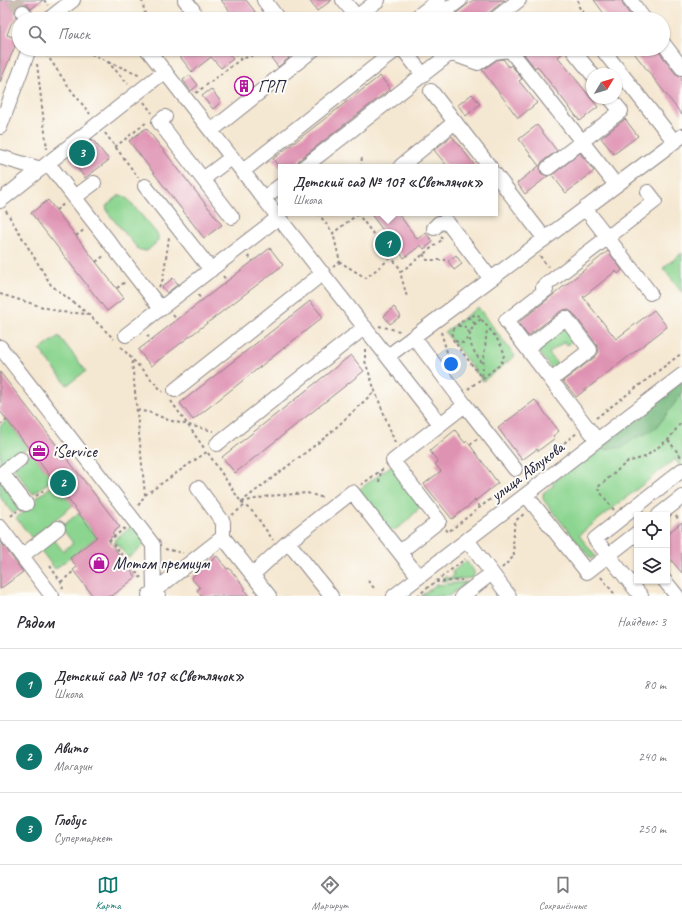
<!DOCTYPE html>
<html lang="ru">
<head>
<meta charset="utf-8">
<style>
	body { margin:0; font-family:Caveat,sans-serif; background:#f7f7f7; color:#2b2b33 }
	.controls { position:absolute; right:12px; bottom:12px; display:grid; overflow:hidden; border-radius:0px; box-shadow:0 1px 3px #0004 }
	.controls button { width:36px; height:36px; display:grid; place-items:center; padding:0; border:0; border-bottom:1px solid #e1e1e2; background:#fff; color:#2b2b33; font:20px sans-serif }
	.compass { position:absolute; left:586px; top:68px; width:36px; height:36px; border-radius:50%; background:#fff; box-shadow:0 1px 3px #0004; rotate:52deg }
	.you { position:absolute; left:451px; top:364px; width:14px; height:14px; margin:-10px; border:3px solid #fff; border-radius:50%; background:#1a73e8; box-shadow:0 0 0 6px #1a73e833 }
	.badge { display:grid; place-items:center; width:26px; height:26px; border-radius:50%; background:#0f766e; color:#fff; font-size:13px; font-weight:700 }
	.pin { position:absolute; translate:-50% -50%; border:2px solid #fff; box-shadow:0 1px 4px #0006 }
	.popup { position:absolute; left:278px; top:164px; width:220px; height:52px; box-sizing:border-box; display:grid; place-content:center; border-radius:0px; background:#fff; filter:drop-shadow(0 1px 3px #0005); font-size:13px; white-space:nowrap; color:#7c7c81 }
	.popup b { font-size:15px; color:#2b2b33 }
	.popup::after { content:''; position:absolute; left:50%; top:100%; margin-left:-8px; border:8px solid transparent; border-top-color:#fff }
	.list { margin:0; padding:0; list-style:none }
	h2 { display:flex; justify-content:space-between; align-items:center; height:52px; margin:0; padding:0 16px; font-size:17px }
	h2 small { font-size:13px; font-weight:400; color:#7c7c81 }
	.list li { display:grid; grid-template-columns:26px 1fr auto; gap:12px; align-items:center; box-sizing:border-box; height:72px; padding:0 16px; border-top:1px solid #e1e1e2 }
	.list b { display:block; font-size:15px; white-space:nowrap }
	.list p { margin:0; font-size:13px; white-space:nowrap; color:#7c7c81 }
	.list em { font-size:13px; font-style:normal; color:#7c7c81 }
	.icon { flex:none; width:22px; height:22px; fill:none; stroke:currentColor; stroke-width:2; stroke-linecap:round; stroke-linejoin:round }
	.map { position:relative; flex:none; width:682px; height:596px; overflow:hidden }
	.search { position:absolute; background:#fff; box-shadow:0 1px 3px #0004; left:12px; right:12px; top:12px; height:44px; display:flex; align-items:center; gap:10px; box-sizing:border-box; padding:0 14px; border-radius:22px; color:#7c7c81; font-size:15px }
	.sheet { height:268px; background:#fff }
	nav { display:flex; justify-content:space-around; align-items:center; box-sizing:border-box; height:56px; border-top:1px solid #e1e1e2; background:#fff; font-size:11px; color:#7c7c81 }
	nav a { display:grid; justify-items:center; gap:2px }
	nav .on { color:#0f766e }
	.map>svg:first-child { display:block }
</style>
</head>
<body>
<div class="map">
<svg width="682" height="596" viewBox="0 0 682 596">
	<rect width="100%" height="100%" fill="#fdfcf7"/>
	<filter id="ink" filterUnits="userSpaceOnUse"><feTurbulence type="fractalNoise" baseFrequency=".025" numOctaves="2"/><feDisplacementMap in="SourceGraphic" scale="8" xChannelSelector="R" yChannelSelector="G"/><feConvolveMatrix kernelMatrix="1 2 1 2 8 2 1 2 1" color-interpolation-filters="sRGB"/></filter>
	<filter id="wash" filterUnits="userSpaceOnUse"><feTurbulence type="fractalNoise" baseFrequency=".012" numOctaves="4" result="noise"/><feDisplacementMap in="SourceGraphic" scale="16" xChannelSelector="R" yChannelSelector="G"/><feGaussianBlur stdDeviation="0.9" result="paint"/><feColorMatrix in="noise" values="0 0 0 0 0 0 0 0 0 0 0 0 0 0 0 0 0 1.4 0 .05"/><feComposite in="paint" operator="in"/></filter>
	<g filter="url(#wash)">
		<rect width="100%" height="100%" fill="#f5e8d2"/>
		<path fill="#8cd590" stroke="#577c66" d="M120,195L126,197L158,235V241L147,251L139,250L108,213L106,206Z
			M682,253V293L663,268Z
			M478,307L515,356L483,381L445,332Z
			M564,325L576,338L567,345L564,342L549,353L560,368L553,371L535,347Z
			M59,336L86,371L67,385L40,350Z
			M682,383V465L680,466L675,459L579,535L595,556L591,559L545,502L543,499V493L554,485L552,483Z
			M7,420L28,447L0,469V426Z
			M32,453L53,479L33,494L13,467Z
			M392,465L420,506C417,512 400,529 393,530C391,530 388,529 386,528L356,492Z
			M0,478L24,505L13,514L0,497Z
			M56,483L73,505L32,538L16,518L37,501L35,499Z
			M79,513L97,537L55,569L39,548L52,537L63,551L73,543L61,527Z
			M133,525L146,541L143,546L128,558L114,540Z
			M466,561L474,571V575L472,578L441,581L446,576L449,579L454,575L452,572Z
			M467,582L449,596H421L436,585Z"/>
		<path fill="#71b67a" stroke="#4a6c5a" d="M682,379V393L658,426L652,431L635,438L622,448L614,447L606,450L602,447L601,444Z"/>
		<g id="blocks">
			<path fill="#df93b3" d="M0,0H43L31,9L27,4H23L18,5L15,8V13L16,18L11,24L7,35L18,39L0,82Z
				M221,0H246L261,19H236Z
				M309,0H332L317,11Z
				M473,0H505L490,12L487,19H449Z
				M594,0H622L623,5L633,19H608Z
				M174,49H225L233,59L221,68L211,57L192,72Z
				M531,49H564V52L558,57L598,107L580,121L537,66L535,68L524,54Z
				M631,49H657L675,73L682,78V115Z
				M283,50L289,58L278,67L272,59Z
				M503,59L509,67L511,65L522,79L519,81L537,103L518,118L482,70L497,60Z
				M190,75L198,85L191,91L183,80Z
				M380,76L390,89L299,160L296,167H279L273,159Z
				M211,89L221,102L213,109L202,96Z
				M472,94L480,104L466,116L458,105Z
				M625,119L638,136L614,154L601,138Z
				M537,125L557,151L543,161L540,165L541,173L548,176L525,194L517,183L539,166L519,139Z
				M146,128L222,225L204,238L129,141Z
				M452,136L476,167H448L434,150Z
				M92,139L109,160L85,178L69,157Z
				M580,153L594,171L566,193L552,175Z
				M48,200L124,298L107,311L31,213Z
				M370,213H398L417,239L426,233L433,242L424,249L421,245L404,258Z
				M270,248L283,265L151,366L138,350Z
				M608,251L622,270L618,274L616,271L583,297L616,339L654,310L667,327L576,397L563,381L595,357L599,352L597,345L573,313L567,309L561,311L528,336L518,323Z
				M456,255L462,264L454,270L448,261Z
				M173,278L178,284L167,293L162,287Z
				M310,301L323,317L193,420L180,403Z
				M394,307L401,316L390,324L384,316Z
				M351,355L364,371L235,473L222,457Z
				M0,372L120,527L112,533L114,535L108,540L136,577L112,596H93L73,570L77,567L70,558L97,537L0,411Z
				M535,400L559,431L553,436L555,438L538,451L537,449L522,460L498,428Z
				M455,430L465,443L467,441L498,483L452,519L424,484L441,471L435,464L438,462L430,451Z
				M682,522V573L667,555V534Z
				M0,541L23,572L0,589Z
				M217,556L227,569L229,568L246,589L244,590L249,596H201L197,590L200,588L191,578Z"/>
		</g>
	</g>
	<g filter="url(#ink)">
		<use href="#blocks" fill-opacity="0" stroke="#8c8586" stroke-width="1"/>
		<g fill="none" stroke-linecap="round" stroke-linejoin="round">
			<path stroke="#cbc0b4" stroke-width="14" stroke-dasharray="14 7" stroke-linecap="butt" d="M13,0L23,12"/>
			<defs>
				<path id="minor" d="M264,0L278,19
					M343,0L357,17
					M630,0L644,19
					M23,12L28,19
					M49,19L73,0
					M182,19L193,10L185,0
					M354,19L378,0
					M414,19L439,0
					M435,19L460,0
					M495,19L519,0
					M663,43L682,68
					M147,49L440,424
					M403,49L423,75
					M511,49L510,50L616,185
					M572,49L592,74
					M602,49L674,141
					M450,53L478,63L494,52L510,50
					M431,91L490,167
					M165,117L159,122L232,217
					M0,127L29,49
					M211,131L314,49
					M0,157L41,169
					M401,166L455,122
					M304,167L456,49
					M548,168L621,111L610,98
					M243,171L397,49
					M495,174L545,239
					M203,179L232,157
					M145,186L211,270
					M75,197L94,183
					M264,198L281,185
					M0,201L48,163
					M585,208L650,293
					M434,228L439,223L447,222L491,279
					M161,309L48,163L165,71
					M126,335L279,217
					M0,347L153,545L154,591L158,596
					M527,348L566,318L590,350L551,380
					M388,356L682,136
					M175,390L323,273
					M465,405L515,469
					M597,440L506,321L546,290L543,287L655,201L648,192
					M217,444L365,327
					M2,473L26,504
					M0,475L20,459
					M198,488L223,522V537L269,596
					M526,495L587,572L637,533
					M659,515L682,497
					M0,527L52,596
					M467,540L509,596
					M288,542L331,596
					M400,552L439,521L393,461L465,405L414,337
					M22,556L58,528
					M252,575L288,542L352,492L419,577
					M665,581L677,596
					M149,595L223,537
					M394,596L682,375
					M462,596L492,573
					M641,596L595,539L682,470"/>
			</defs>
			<use href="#minor" stroke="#8c8586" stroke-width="16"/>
			<path stroke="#8c8586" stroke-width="2" stroke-dasharray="3 3" stroke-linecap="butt" d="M44,0L48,5
				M142,0L146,19
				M578,0L579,7L588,19
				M43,49L68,86L90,114
				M80,49L107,61L128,84
				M231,49L241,59
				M108,62L141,75
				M37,64L47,149
				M196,93L241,59L275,49
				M144,102L152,113
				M105,133L138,177
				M115,147L147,122
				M361,167L362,156
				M56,210L64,204
				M6,211L51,285L88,314
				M318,213L333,233
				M357,213L402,271L443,239L441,237
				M358,214L333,233L340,262L366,278L392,257
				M76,236L85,229
				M423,254L427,260H445
				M248,256L253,261
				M540,256L548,267
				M96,262L105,255
				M333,267L340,262
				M402,271L400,272L407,297
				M223,276L227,281
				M159,287L163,279L169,237
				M117,288L125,282
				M0,294L60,312L88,314L114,339
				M198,295L202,300
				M173,315L177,320
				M469,317L475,324
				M481,319C461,334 471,349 484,365
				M379,326L400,331
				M458,326H464L468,330L469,333
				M441,332L450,362
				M147,335L151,340
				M455,341L463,343L468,338
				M121,347L163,392
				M365,349V361L375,391L396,445
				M132,361L145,495L138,506
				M482,376L487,329
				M468,389L501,364L504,355C504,345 485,323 477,315C471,314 455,325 453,331C451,335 452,338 454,341L482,378
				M171,401L204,448
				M137,410L152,413L168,420L213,431
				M596,418L682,353
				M0,425L8,419
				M668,440L682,458
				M470,445L477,439
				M208,453L241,502L254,513L273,540
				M526,472L577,433
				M379,482L381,471
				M361,485L383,469
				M145,495L208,451
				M36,496L45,489
				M474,499L480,507
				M241,502L327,436L375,391
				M242,502L269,496L307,493L324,498
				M614,510L597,488L627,462L645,457L669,439L682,421
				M232,515L244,506L243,505
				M11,516L17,511
				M676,516L679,520
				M125,528L110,540L141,578
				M446,529L448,532L514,481
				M165,549L183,553
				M50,566L61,582L63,589
				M502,568L514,556L513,538L515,521L524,514
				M601,577L616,596
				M368,581L374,588
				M61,582L74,571
				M436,582L462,580
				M417,596L465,559"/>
			<use href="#minor" stroke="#fff" stroke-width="14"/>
		</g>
	</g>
	<defs>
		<symbol id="building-ring" viewBox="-11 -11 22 22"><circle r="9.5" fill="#fdfcf7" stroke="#b5179e" stroke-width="1.5"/><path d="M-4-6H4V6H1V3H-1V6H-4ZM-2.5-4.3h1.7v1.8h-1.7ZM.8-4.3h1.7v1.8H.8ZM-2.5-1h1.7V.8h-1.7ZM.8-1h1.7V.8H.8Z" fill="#b5179e"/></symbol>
		<symbol id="office-ring" viewBox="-11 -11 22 22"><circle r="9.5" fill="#fdfcf7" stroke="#b5179e" stroke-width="1.5"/><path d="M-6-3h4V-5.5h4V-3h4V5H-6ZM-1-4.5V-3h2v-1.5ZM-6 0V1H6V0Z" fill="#b5179e"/></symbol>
		<symbol id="shop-ring" viewBox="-11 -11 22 22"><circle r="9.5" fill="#fdfcf7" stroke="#b5179e" stroke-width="1.5"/><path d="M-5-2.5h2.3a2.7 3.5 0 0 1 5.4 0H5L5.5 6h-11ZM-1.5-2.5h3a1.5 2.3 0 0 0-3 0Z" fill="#b5179e"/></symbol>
	</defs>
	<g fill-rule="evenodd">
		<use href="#building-ring" x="233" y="75" width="22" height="22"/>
		<use href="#office-ring" x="28" y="440" width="22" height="22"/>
		<use href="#shop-ring" x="88" y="552" width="22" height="22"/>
	</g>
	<g text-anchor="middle" stroke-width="4" stroke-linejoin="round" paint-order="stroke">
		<g font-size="17" fill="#22223b" stroke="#fdfcf7" text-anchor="start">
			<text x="258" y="92">ГРП</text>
			<text x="53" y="457">iService</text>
			<text x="113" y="569">Мотом премиум</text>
		</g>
		<g font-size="17" fill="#22223b" stroke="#fdfcf7">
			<text transform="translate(527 471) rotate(-37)" y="6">улица Аблукова</text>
		</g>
	</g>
</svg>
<div class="controls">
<button><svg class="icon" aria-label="locate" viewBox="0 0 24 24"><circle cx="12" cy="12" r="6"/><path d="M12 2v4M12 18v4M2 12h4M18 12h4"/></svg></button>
<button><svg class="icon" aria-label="layers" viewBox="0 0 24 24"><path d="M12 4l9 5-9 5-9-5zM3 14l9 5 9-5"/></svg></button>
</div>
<svg class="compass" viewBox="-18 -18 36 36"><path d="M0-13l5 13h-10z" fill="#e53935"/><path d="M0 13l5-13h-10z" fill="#7c7c81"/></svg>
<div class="you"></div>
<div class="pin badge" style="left:388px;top:244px">1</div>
<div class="popup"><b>Детский сад № 107 «Светлячок»</b>Школа</div>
<div class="pin badge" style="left:63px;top:483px">2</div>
<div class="pin badge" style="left:82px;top:153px">3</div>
<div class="search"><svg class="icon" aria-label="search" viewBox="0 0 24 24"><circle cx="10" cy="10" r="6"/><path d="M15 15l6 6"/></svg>Поиск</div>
</div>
<section class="sheet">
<h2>Рядом<small>Найдено: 3</small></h2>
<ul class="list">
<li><span class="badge">1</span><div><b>Детский сад № 107 «Светлячок»</b><p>Школа</p></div><em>80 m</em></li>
<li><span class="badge">2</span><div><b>Авито</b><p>Магазин</p></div><em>240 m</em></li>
<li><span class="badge">3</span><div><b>Глобус</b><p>Супермаркет</p></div><em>250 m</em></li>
</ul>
</section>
<nav>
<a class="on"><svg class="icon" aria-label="map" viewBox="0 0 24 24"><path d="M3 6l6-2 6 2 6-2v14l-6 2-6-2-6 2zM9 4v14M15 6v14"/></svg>Карта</a>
<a><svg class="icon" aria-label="directions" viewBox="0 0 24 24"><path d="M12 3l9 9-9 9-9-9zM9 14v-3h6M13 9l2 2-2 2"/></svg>Маршрут</a>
<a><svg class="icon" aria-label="saved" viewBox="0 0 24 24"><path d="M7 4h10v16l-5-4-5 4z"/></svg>Сохранённые</a>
</nav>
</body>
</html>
